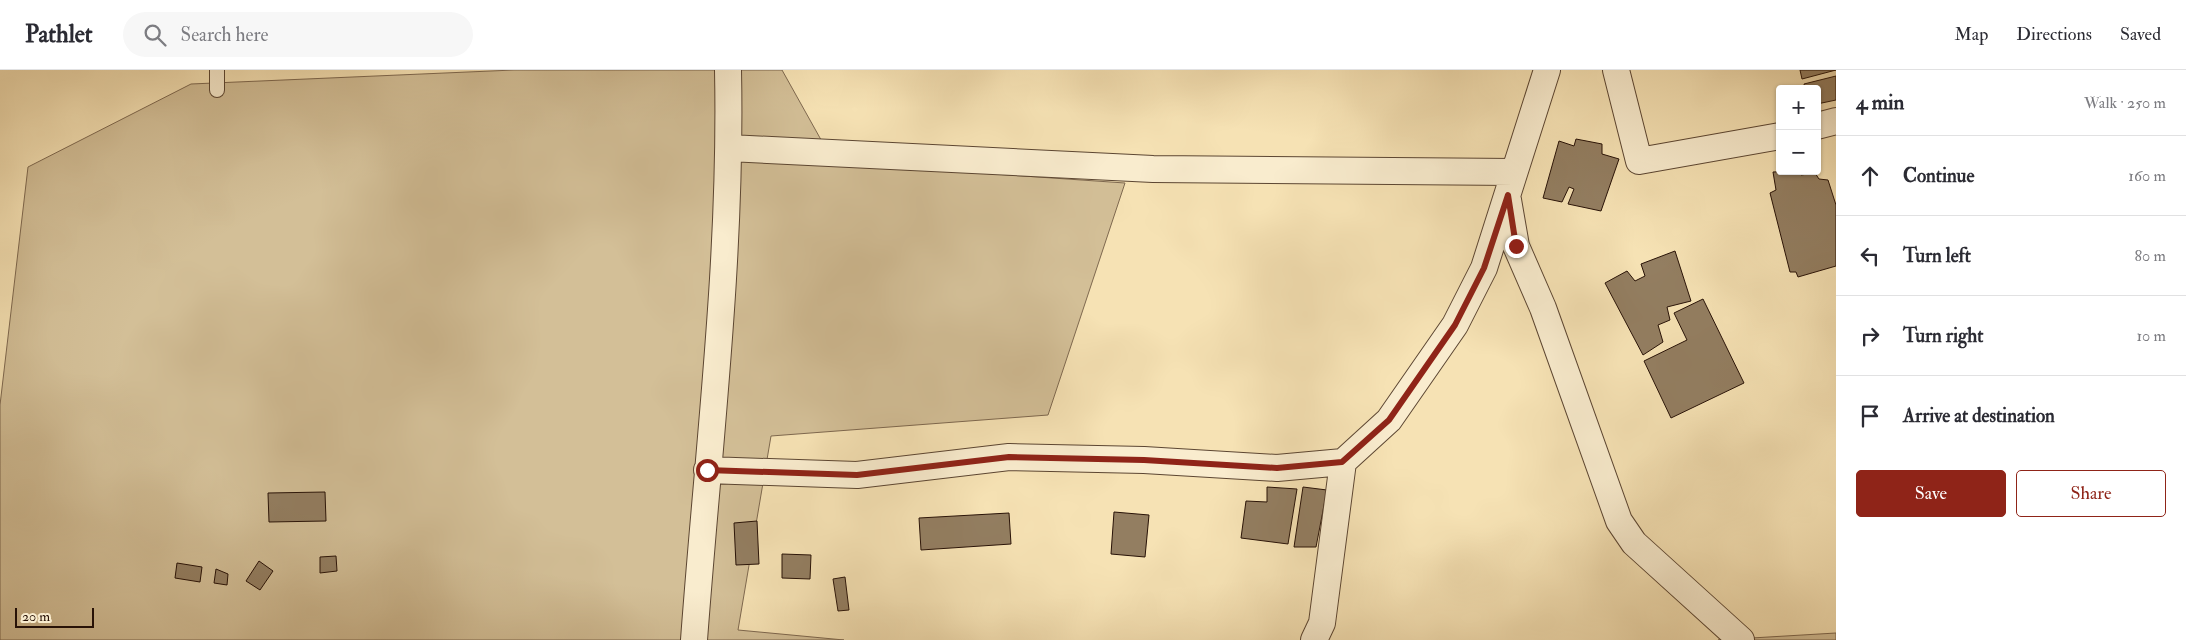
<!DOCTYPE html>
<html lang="en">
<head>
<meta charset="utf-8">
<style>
	body { margin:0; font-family:"IM FELL Double Pica",serif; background:#f7f7f7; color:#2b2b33 }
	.controls { position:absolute; right:15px; top:15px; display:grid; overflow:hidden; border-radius:5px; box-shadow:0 1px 4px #0004 }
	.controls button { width:45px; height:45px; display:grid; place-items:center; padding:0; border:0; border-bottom:1px solid #e1e1e2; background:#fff; color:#2b2b33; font:25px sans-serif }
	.scale { position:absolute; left:15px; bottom:12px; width:79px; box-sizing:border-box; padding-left:5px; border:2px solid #281207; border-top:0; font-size:14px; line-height:18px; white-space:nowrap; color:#281207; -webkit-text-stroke:4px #f9ecce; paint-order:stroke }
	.stop { position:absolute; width:15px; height:15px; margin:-11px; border:4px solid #8f2418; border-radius:50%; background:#fff }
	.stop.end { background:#8f2418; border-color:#fff; box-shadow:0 1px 5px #0008 }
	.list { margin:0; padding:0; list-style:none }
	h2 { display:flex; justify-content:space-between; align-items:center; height:65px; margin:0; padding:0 20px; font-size:21px }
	h2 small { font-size:16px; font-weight:400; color:#7c7c81 }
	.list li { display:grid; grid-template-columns:32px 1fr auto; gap:15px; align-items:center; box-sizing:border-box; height:80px; padding:0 20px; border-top:1px solid #e1e1e2 }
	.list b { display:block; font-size:19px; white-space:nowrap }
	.list em { font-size:16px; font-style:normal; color:#7c7c81 }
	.actions { display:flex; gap:10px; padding:15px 20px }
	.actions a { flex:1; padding:11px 0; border:1px solid #8f2418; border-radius:5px; text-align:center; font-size:18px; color:#8f2418 }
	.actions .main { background:#8f2418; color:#fff }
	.icon { flex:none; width:28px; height:28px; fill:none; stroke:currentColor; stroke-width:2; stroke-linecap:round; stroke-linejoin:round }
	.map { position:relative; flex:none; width:1836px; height:570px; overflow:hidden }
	header { display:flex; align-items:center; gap:30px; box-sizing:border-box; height:70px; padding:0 25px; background:#fff; border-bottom:1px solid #e1e1e2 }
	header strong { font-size:24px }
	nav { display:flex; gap:28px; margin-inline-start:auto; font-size:18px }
	.search { width:350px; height:45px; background:#f7f7f7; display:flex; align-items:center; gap:12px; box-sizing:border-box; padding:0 18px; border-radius:28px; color:#7c7c81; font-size:19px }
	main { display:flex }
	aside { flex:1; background:#fff }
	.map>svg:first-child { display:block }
</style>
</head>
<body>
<header>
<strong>Pathlet</strong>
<div class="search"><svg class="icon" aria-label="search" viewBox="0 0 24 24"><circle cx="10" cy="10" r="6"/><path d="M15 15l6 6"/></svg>Search here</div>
<nav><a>Map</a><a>Directions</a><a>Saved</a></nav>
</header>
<main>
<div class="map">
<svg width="1836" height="570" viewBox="0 0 1836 570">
	<rect width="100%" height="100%" fill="#f6e2b4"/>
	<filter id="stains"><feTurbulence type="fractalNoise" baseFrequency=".004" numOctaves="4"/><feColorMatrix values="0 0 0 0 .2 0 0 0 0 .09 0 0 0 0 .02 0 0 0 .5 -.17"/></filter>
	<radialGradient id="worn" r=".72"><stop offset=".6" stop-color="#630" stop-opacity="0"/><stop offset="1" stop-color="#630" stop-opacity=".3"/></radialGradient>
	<path fill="#d3bf97" stroke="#7e684f" d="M514,0H782L834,93L1125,113L1048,345L771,366L738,560L844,570H0V335L28,97L191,14Z
		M1836,563V570H1718Z"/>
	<path fill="#937e61" stroke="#281207" d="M1800,0H1836L1802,9Z
		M1836,6V30L1817,34V19H1805L1804,14Z
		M1576,69L1602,74V84L1619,89L1601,141L1568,134L1574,119L1569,117L1562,132L1543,128L1559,71L1574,76Z
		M1800,101L1801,105L1815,103L1819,109L1828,110L1836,135V196L1798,207L1796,202H1790L1770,123L1776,120L1773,102Z
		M1675,181L1691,231L1667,237L1670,250L1658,255L1663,272L1643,285L1605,213L1627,201L1635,211L1645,206L1641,194Z
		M1703,229L1744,313L1671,348L1644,291L1687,270L1674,243Z
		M1267,417L1297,419L1288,474L1241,468L1246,431L1267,432Z
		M1303,417L1327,420L1316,477H1294Z
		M325,422L326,451L269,452L268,423Z
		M1114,442L1149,445L1145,487L1111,484Z
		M1009,443L1011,474L921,480L919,448Z
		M757,451L759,494L736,495L734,453Z
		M782,484L811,485L810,509L782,508Z
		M336,486L337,501L320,503V487Z
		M259,491L273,501L260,520L246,511Z
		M177,493L202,497L200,512L175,508Z
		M216,499L228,504L227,515L214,513Z
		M845,507L849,540L838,541L833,509Z"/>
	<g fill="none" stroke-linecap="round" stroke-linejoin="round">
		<defs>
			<path id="lane" d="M217,20V0"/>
			<path id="street" d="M1616,0L1639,91L1780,66
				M1817,56L1836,51
				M729,78L1153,99L1514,102
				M1508,130L1516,176L1543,238L1619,451L1634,473L1741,570
				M707,400L857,405L1009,387L1144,390L1277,398L1343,392L1389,350L1455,255L1484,198L1547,0
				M694,570C708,380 732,190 728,0
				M1314,570L1322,553L1343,392"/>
		</defs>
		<use href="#lane" stroke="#5c4632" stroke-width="16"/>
		<use href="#street" stroke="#5c4632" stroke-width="28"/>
		<use href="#lane" stroke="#f9ecce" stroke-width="14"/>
		<use href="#street" stroke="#f9ecce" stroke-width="26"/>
	</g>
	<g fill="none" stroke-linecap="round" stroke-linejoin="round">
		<path stroke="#8f2418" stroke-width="6" d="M707,400L857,405L1009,387L1144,390L1277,398L1342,392L1389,350L1455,255L1484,198L1508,125L1516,176"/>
	</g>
	<rect width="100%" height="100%" filter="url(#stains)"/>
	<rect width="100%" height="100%" fill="url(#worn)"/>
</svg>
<div class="controls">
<button>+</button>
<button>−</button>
</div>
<div class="scale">20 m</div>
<div class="stop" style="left:707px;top:400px"></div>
<div class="stop end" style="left:1516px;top:176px"></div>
</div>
<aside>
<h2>4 min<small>Walk · 250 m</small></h2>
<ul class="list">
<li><svg class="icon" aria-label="ahead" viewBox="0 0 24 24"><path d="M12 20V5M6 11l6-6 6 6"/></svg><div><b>Continue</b></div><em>160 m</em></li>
<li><svg class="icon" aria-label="left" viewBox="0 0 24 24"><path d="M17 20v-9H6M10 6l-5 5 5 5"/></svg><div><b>Turn left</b></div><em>80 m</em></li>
<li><svg class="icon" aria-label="right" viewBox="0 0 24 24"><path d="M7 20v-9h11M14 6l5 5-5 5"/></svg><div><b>Turn right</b></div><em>10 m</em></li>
<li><svg class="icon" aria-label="arrive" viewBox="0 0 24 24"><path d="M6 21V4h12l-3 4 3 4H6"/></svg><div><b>Arrive at destination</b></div></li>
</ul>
<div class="actions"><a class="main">Save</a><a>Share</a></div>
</aside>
</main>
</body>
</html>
